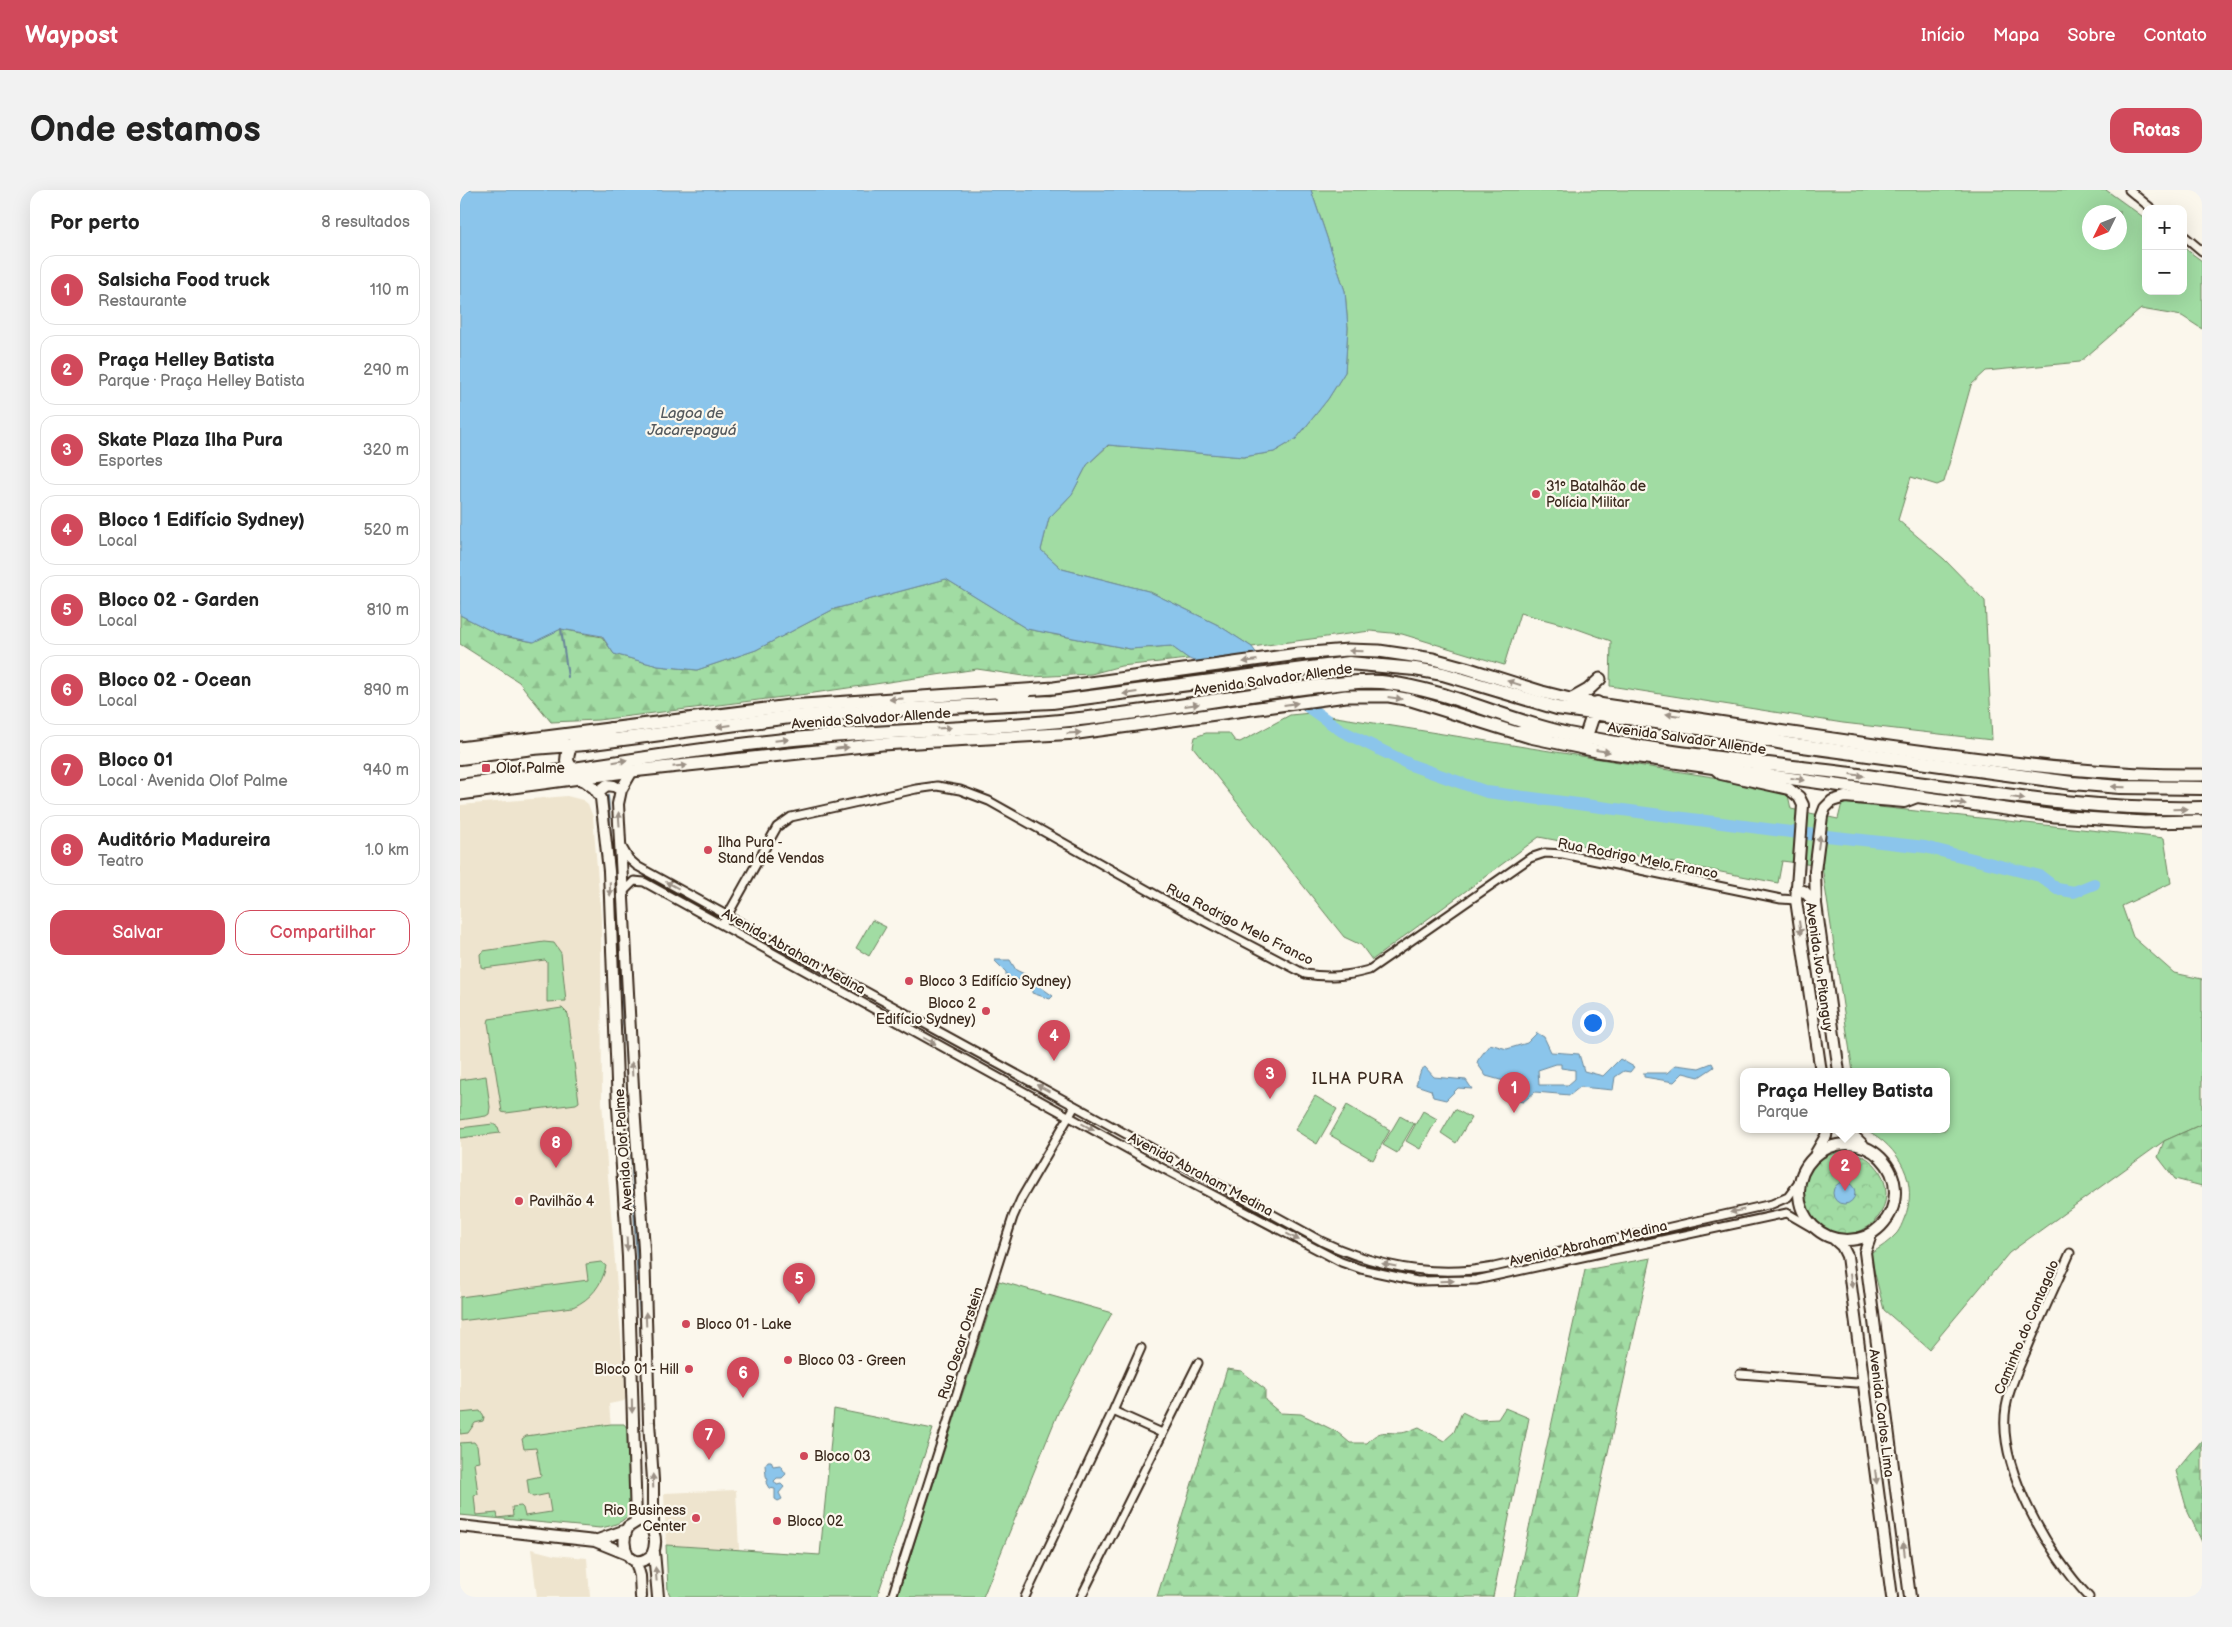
<!DOCTYPE html>
<html lang="pt">
<head>
<meta charset="utf-8">
<style>
	body { margin:0; font-family:"Balsamiq Sans",sans-serif; background:#f2f2f2; color:#222 }
	.controls { position:absolute; right:15px; top:15px; display:grid; overflow:hidden; border-radius:10px; box-shadow:0 5px 20px #0002 }
	.controls button { width:45px; height:45px; display:grid; place-items:center; padding:0; border:0; border-bottom:1px solid #e0e0e0; background:#fff; color:#222; font:25px sans-serif }
	.compass { position:absolute; left:1622px; top:15px; width:45px; height:45px; border-radius:50%; background:#fff; box-shadow:0 5px 20px #0002; rotate:227deg }
	.you { position:absolute; left:1132px; top:832px; width:18px; height:18px; margin:-12px; border:4px solid #fff; border-radius:50%; background:#1a73e8; box-shadow:0 0 0 8px #1a73e833 }
	.badge { display:grid; place-items:center; width:32px; height:32px; border-radius:50%; background:#d1495b; color:#fff; font-size:16px; font-weight:700 }
	.pin { position:absolute; translate:-50% -41px; filter:drop-shadow(0 1px 2px #0008) }
	.pin::after { content:''; position:absolute; top:26px; width:18px; height:15px; background:inherit; clip-path:polygon(0 0,100% 0,50% 100%) }
	.popup { position:absolute; left:1280px; top:878px; width:210px; height:65px; box-sizing:border-box; display:grid; place-content:center; border-radius:10px; background:#fff; filter:drop-shadow(0 1px 4px #0005); font-size:16px; white-space:nowrap; color:#767676 }
	.popup b { font-size:19px; color:#222 }
	.popup::after { content:''; position:absolute; left:50%; top:100%; margin-left:-10px; border:10px solid transparent; border-top-color:#fff }
	.list { margin:0; padding:0; list-style:none }
	h2 { display:flex; justify-content:space-between; align-items:center; height:65px; margin:0; padding:0 20px; font-size:21px }
	h2 small { font-size:16px; font-weight:400; color:#767676 }
	.list li { display:grid; grid-template-columns:32px 1fr auto; gap:15px; align-items:center; box-sizing:border-box; height:70px; margin:0 10px 10px; padding:0 10px; border:1px solid #e0e0e0; border-radius:15px }
	.list b { display:block; font-size:19px; white-space:nowrap }
	.list p { margin:0; font-size:16px; white-space:nowrap; color:#767676 }
	.list em { font-size:16px; font-style:normal; color:#767676 }
	.actions { display:flex; gap:10px; padding:15px 20px }
	.actions a { flex:1; padding:11px 0; border:1px solid #d1495b; border-radius:15px; text-align:center; font-size:18px; color:#d1495b }
	.actions .main { background:#d1495b; color:#fff }
	.map { position:relative; flex:none; width:1742px; height:1407px; overflow:hidden; border-radius:15px }
	header { display:flex; align-items:center; gap:30px; box-sizing:border-box; height:70px; padding:0 25px; background:#d1495b; color:#fff }
	header strong { font-size:24px }
	nav { display:flex; gap:28px; margin-inline-start:auto; font-size:18px }
	.intro { display:flex; align-items:center; justify-content:space-between; box-sizing:border-box; height:120px; padding:0 30px }
	h1 { margin:0; font-size:35px }
	.button { padding:12px 22px; border-radius:15px; background:#d1495b; color:#fff; font-size:18px; font-weight:700 }
	main { display:flex; gap:30px; padding:0 30px }
	aside { flex:1; background:#fff; border-radius:15px; box-shadow:0 5px 20px #0002 }
	.map>svg:first-child { display:block }
</style>
</head>
<body>
<header>
<strong>Waypost</strong>
<nav><a>Início</a><a>Mapa</a><a>Sobre</a><a>Contato</a></nav>
</header>
<div class="intro"><h1>Onde estamos</h1><a class="button">Rotas</a></div>
<main>
<aside>
<h2>Por perto<small>8 resultados</small></h2>
<ul class="list">
<li><span class="badge">1</span><div><b>Salsicha Food truck</b><p>Restaurante</p></div><em>110 m</em></li>
<li><span class="badge">2</span><div><b>Praça Helley Batista</b><p>Parque · Praça Helley Batista</p></div><em>290 m</em></li>
<li><span class="badge">3</span><div><b>Skate Plaza Ilha Pura</b><p>Esportes</p></div><em>320 m</em></li>
<li><span class="badge">4</span><div><b>Bloco 1 Edifício Sydney)</b><p>Local</p></div><em>520 m</em></li>
<li><span class="badge">5</span><div><b>Bloco 02 - Garden</b><p>Local</p></div><em>810 m</em></li>
<li><span class="badge">6</span><div><b>Bloco 02 - Ocean</b><p>Local</p></div><em>890 m</em></li>
<li><span class="badge">7</span><div><b>Bloco 01</b><p>Local · Avenida Olof Palme</p></div><em>940 m</em></li>
<li><span class="badge">8</span><div><b>Auditório Madureira</b><p>Teatro</p></div><em>1.0 km</em></li>
</ul>
<div class="actions"><a class="main">Salvar</a><a>Compartilhar</a></div>
</aside>
<div class="map">
<svg width="1742" height="1407" viewBox="0 0 1742 1407">
	<defs>
		<pattern id="forest-firs" width="22" height="20" patternUnits="userSpaceOnUse" patternTransform="scale(1.25)"><rect width="22" height="20" fill="#a1dca3"/><path d="M5 1l3.5 6h-7zM16 11l3.5 6h-7z" fill="#8cbd8c"/></pattern>
		<pattern id="park-crowns" width="20" height="18" patternUnits="userSpaceOnUse" patternTransform="scale(1.25)"><rect width="20" height="18" fill="#a1dca3"/><path d="M2 6a3 3 0 1 1 6 0M12 15a3 3 0 1 1 6 0" fill="none" stroke="#8cbd8c"/></pattern>
	</defs>
	<rect width="100%" height="100%" fill="#fbf7ec"/>
	<filter id="ink" filterUnits="userSpaceOnUse"><feTurbulence type="fractalNoise" baseFrequency=".02" numOctaves="2"/><feDisplacementMap in="SourceGraphic" scale="10" xChannelSelector="R" yChannelSelector="G"/><feConvolveMatrix kernelMatrix="1 2 1 2 8 2 1 2 1" color-interpolation-filters="sRGB"/></filter>
	<g filter="url(#ink)">
		<path fill="#eee4ce" d="M107,606L123,610L128,614L133,627L141,729L142,912L166,1208L164,1211L149,1214L151,1238L170,1321L162,1331L153,1336L140,1338L0,1325V615Z
			M276,1300L279,1359L206,1355L204,1303Z
			M71,1359L94,1365L127,1368L130,1407H77Z"/>
		<path fill="#a1dca3" stroke="#6e8360" fill-rule="evenodd" d="M851,0H1646L1686,29V101H1723V57L1742,71V139L1722,126L1681,119L1620,172L1526,181L1511,195L1484,292L1477,295L1451,287L1438,330L1484,369L1525,411L1532,550L1383,533L1150,496L1151,451L1109,436L1060,423L1044,475L942,444L910,441L792,457L758,435L688,401L602,379L581,360L589,328L612,304L627,275L649,255L783,267L814,262L836,249L868,209L885,182L888,138L885,101ZM1630,22H1660V52H1630Z
			M851,523L1322,598L1328,605L1331,619L1378,629L1382,613L1704,648L1711,693L1662,716L1673,747L1714,783L1742,789V934L1704,951L1549,1063L1469,1159L1424,1120L1410,1064C1420,1058 1429,1052 1437,1043C1440,1039 1442,1034 1444,1029C1460,994 1439,956 1406,940H1486V882H1393L1362,676L1322,671L1318,693L1079,647L912,770L901,755L884,747L733,557L735,547L746,543H769L775,551L780,552L830,525Z
			M412,730L426,737L409,766L396,758Z
			M84,752L94,753L101,763L106,811L87,812V772L85,770L24,778L21,777L20,764L23,761Z
			M102,818L108,824L119,912L116,914L46,923L42,922L28,833L29,829Z
			M26,886L30,917L29,924L26,926L0,930V890Z
			M855,906L877,919L857,954L835,940Z
			M887,915L930,940L913,970L870,945Z
			M995,919L1011,928L996,953L981,943Z
			M963,921L977,929L960,959L946,951Z
			M940,926L954,934L937,963L923,955Z
			M33,934L38,937L40,943L0,948V938Z
			M141,1072L146,1076C142,1095 131,1109 113,1117L0,1131V1107L128,1090L126,1074Z
			M539,1091L652,1123L600,1218L523,1407H437Z
			M374,1219L473,1239L417,1407H211L208,1401L206,1355L360,1365Z
			M20,1221L24,1227L23,1231L15,1233L8,1243L0,1244V1223Z
			M151,1234H164L167,1238C169,1254 175,1308 170,1321C165,1333 152,1336 140,1338L0,1325V1253L14,1252L17,1256L19,1271L14,1272L18,1304L14,1305L16,1325L37,1323L38,1328L53,1326L52,1317L61,1316L63,1318L65,1326L91,1322L88,1304L73,1307L69,1304L67,1289L81,1286L76,1258L64,1259L62,1249L66,1246Z"/>
		<path fill="url(#forest-firs)" stroke="#6e8360" d="M486,389L567,439L670,459L711,456L729,469L661,476L631,484L571,487L517,479L347,504L138,530L91,532L59,492L0,454V425L39,445L73,452L101,439L142,447L154,464L198,476L237,480L296,460L374,419Z
			M1742,934V996L1715,989L1698,967L1704,951Z
			M1191,1068L1116,1407H1054L1125,1080Z
			M767,1179L781,1181L805,1199V1210L820,1223L841,1224L877,1242L890,1253H907C920,1239 924,1243 940,1243C946,1243 953,1239 959,1237L984,1251L994,1242L1002,1222L1018,1230L1038,1229L1045,1218L1069,1228L1033,1407H697Z
			M1742,1250V1352L1727,1320L1716,1281Z"/>
		<path fill="url(#park-crowns)" stroke="#6e8360" d="M1344 1003a41 41 0 1 1 82 0a41 41 0 1 1-82 0Z"/>
		<path fill="#8bc5eb" stroke="#6b8799" fill-rule="evenodd" d="M0,0H851L885,101L888,138L885,182L868,209L836,249L814,262L783,267L648,255L627,275L612,304L589,328L581,360L602,379L688,401L758,435L792,457L803,472L804,486L770,485L729,469L711,456L670,459L567,439L486,389L374,419L296,460L237,480L198,476L154,464L142,446L101,439L74,452L39,445L0,425Z
			M534,770H550L556,780L579,791V796L593,806L590,809L572,803V797L560,789L554,791L546,786V782Z
			M1077,843L1084,847L1091,862L1119,864L1124,881L1143,886L1160,869L1174,877L1170,882L1164,881L1155,887L1153,900L1120,897L1110,905L1075,902L1063,912L1046,909L1044,891L1026,886L1017,873L1018,870L1030,854L1047,859L1067,853ZM1096,874H1101V878L1115,880V889L1108,895H1079L1078,880Z
			M1252,873L1254,877L1239,887L1223,883L1214,892L1184,887V883H1207L1216,875L1239,878Z
			M965,877L974,887L1006,890L1012,899L998,898L986,910L973,907L971,900L956,895L961,880Z
			M1373 1003a11 11 0 1 1 22 0a11 11 0 1 1-22 0Z
			M308,1271H311L313,1276L320,1275L326,1284L322,1288H317L314,1291L317,1295L321,1294L324,1297L319,1303L322,1309L318,1311L315,1309V1299L309,1298L306,1293L308,1290L306,1286L305,1275Z"/>
		<g fill="none" stroke-linecap="round" stroke-linejoin="round">
			<path stroke="#6b8799" stroke-width="2" d="M101,439L108,487
				M148,606L152,664
				M155,707L168,904
				M169,921L182,1170"/>
			<path stroke="#8bc5eb" stroke-width="12" d="M804,486L882,541L951,575L1027,602L1322,641L1465,657L1580,686L1597,699L1614,702L1634,694"/>
			<defs>
				<path id="street" d="M1669,0L1692,19
					M1723,45L1742,61
					M162,657L169,669L177,676L863,1052C917,1077 975,1088 1034,1077L1312,1014L1328,1007L1340,991
					M162,703L174,691L184,692L702,978L881,1072L901,1079L957,1091L1016,1090L1327,1023L1358,1041
					M262,735L317,637L331,627L456,599L477,596L500,600L529,611L723,720L845,784C869,788 887,786 909,780L1070,668L1085,663L1103,664L1321,709L1336,710
					M1610,1063C1596,1095 1581,1126 1568,1157C1559,1177 1550,1196 1546,1217C1536,1277 1590,1366 1629,1407
					M1280,1184L1396,1193L1404,1191
					M653,1221L702,1243
					M432,1407L553,1027L561,1009L615,916
					M565,1407L653,1221L681,1158
					M621,1407L738,1173"/>
				<path id="secondary" d="M1253,577L1261,584L1329,599L1339,607L1343,615L1336,710L1361,882
					M172,581L161,600L158,614L174,916L184,1059L189,1232L193,1290V1340
					M122,589L134,598L141,608L149,681L158,917L168,1067L176,1330
					M138,602L147,595L154,596L161,600
					M1336,699L1344,701L1356,714
					M1379,882L1356,714L1355,681L1362,626L1365,618L1372,611L1385,607L1444,612L1457,607
					M1387,940L1403,955
					M1339 1002a48 48 0 1 1 96 0a48 48 0 1 1-96 0Z
					M1356,963L1366,946L1367,940
					M1411,1045L1405,1062L1450,1407
					M1373,1048L1382,1056L1387,1066L1432,1407
					M179,1330L189,1334C196,1344 197,1354 192,1365C170,1384 158,1355 168,1337Z
					M0,1336L135,1351L167,1364
					M135,1351L166,1340
					M194,1362L198,1407
					M176,1372L180,1386L181,1407"/>
				<path id="primary" d="M1112,509L1128,500L1140,489
					M0,558L329,516L594,498L838,464L888,460L919,461L973,469L1006,478L1082,502L1118,511C1241,529 1365,549 1489,565C1574,576 1657,586 1742,585
					M0,604L172,581L422,554L618,543L886,506H929L951,510L1070,547L1137,561L1595,626L1684,632L1742,631"/>
				<path id="highway" d="M539,503L551,506H564
					M1058,543L1071,542L1085,546
					M1119,550L1127,543L1137,513
					M0,568L73,558L125,554L330,527L428,520L592,512L889,473L955,479L983,484L1097,518L1274,543L1328,554L1612,593L1660,597L1742,598
					M1303,584C1292,571 1293,553 1310,545
					M122,589L110,577L107,571C108,541 133,551 151,539
					M0,596C109,581 215,561 324,550C419,540 515,540 610,530C706,521 801,500 898,492C908,492 918,491 928,493C992,501 1051,533 1114,545C1206,564 1299,572 1391,584C1510,599 1622,621 1742,618"/>
			</defs>
			<use href="#street" stroke="#3b2a1e" stroke-width="11"/>
			<use href="#secondary" stroke="#3b2a1e" stroke-width="14"/>
			<use href="#primary" stroke="#3b2a1e" stroke-width="15"/>
			<use href="#highway" stroke="#3b2a1e" stroke-width="16"/>
			<use href="#street" stroke="#fbf7ec" stroke-width="7"/>
			<use href="#secondary" stroke="#fbf7ec" stroke-width="10"/>
			<use href="#primary" stroke="#fbf7ec" stroke-width="11"/>
			<use href="#highway" stroke="#fbf7ec" stroke-width="12"/>
		</g>
		<defs><path id="oneway-solid" d="M-6-.8H1V-3.2L6.5 0L1 3.2V.8H-6Z" transform="scale(1.25)"/></defs>
		<g fill="#9b9085">
			<use href="#oneway-solid" transform="translate(896 461) rotate(-178)"/>
			<use href="#oneway-solid" transform="translate(790 471) rotate(172)"/>
			<use href="#oneway-solid" transform="translate(1054 493) rotate(-162)"/>
			<use href="#oneway-solid" transform="translate(670 503) rotate(172)"/>
			<use href="#oneway-solid" transform="translate(935 508) rotate(8)"/>
			<use href="#oneway-solid" transform="translate(436 509) rotate(177)"/>
			<use href="#oneway-solid" transform="translate(831 514) rotate(-8)"/>
			<use href="#oneway-solid" transform="translate(732 515) rotate(-8)"/>
			<use href="#oneway-solid" transform="translate(1213 525) rotate(-172)"/>
			<use href="#oneway-solid" transform="translate(264 536) rotate(173)"/>
			<use href="#oneway-solid" transform="translate(484 538) rotate(-3)"/>
			<use href="#oneway-solid" transform="translate(614 543) rotate(-4)"/>
			<use href="#oneway-solid" transform="translate(322 550) rotate(-6)"/>
			<use href="#oneway-solid" transform="translate(382 558) rotate(-6)"/>
			<use href="#oneway-solid" transform="translate(1143 561) rotate(8)"/>
			<use href="#oneway-solid" transform="translate(160 571) rotate(-9)"/>
			<use href="#oneway-solid" transform="translate(220 576) rotate(-6)"/>
			<use href="#oneway-solid" transform="translate(1397 585) rotate(8)"/>
			<use href="#oneway-solid" transform="translate(1338 589) rotate(8)"/>
			<use href="#oneway-solid" transform="translate(1658 597) rotate(-178)"/>
			<use href="#oneway-solid" transform="translate(1558 608) rotate(8)"/>
			<use href="#oneway-solid" transform="translate(1499 613) rotate(8)"/>
			<use href="#oneway-solid" transform="translate(1720 619) rotate(-1)"/>
			<use href="#oneway-solid" transform="translate(159 629) rotate(-94)"/>
			<use href="#oneway-solid" transform="translate(1359 652) rotate(-82)"/>
			<use href="#oneway-solid" transform="translate(212 695) rotate(-152)"/>
			<use href="#oneway-solid" transform="translate(150 699) rotate(88)"/>
			<use href="#oneway-solid" transform="translate(1340 738) rotate(82)"/>
			<use href="#oneway-solid" transform="translate(470 851) rotate(29)"/>
			<use href="#oneway-solid" transform="translate(172 879) rotate(-93)"/>
			<use href="#oneway-solid" transform="translate(583 898) rotate(-151)"/>
			<use href="#oneway-solid" transform="translate(628 937) rotate(29)"/>
			<use href="#oneway-solid" transform="translate(1277 1021) rotate(168)"/>
			<use href="#oneway-solid" transform="translate(833 1047) rotate(28)"/>
			<use href="#oneway-solid" transform="translate(167 1054) rotate(87)"/>
			<use href="#oneway-solid" transform="translate(929 1075) rotate(-168)"/>
			<use href="#oneway-solid" transform="translate(987 1091) rotate(-2)"/>
			<use href="#oneway-solid" transform="translate(1391 1091) rotate(82)"/>
			<use href="#oneway-solid" transform="translate(186 1129) rotate(-92)"/>
			<use href="#oneway-solid" transform="translate(172 1216) rotate(89)"/>
			<use href="#oneway-solid" transform="translate(1416 1287) rotate(83)"/>
			<use href="#oneway-solid" transform="translate(193 1291) rotate(-92)"/>
			<use href="#oneway-solid" transform="translate(1444 1359) rotate(-97)"/>
			<use href="#oneway-solid" transform="translate(196 1384) rotate(-95)"/>
		</g>
	</g>
	<g fill="#d1495b" stroke="#fbf7ec" stroke-width="2">
		<circle cx="1076" cy="304" r="5"/>
		<rect x="21" y="573" width="10" height="10" rx="2.5"/>
		<circle cx="248" cy="660" r="5"/>
		<circle cx="449" cy="791" r="5"/>
		<circle cx="526" cy="821" r="5"/>
		<circle cx="59" cy="1011" r="5"/>
		<circle cx="226" cy="1134" r="5"/>
		<circle cx="328" cy="1170" r="5"/>
		<circle cx="229" cy="1179" r="5"/>
		<circle cx="344" cy="1266" r="5"/>
		<circle cx="236" cy="1328" r="5"/>
		<circle cx="317" cy="1331" r="5"/>
	</g>
	<g text-anchor="middle" stroke-width="4.5" stroke-linejoin="round" paint-order="stroke">
		<g font-size="14" fill="#3b2a1e" stroke="#fbf7ec" text-anchor="start">
			<text x="1086" y="301">31º Batalhão de<tspan x="1086" dy="16">Polícia Militar</tspan></text>
			<text x="36" y="583">Olof Palme</text>
			<text x="258" y="657">Ilha Pura -<tspan x="258" dy="16">Stand de Vendas</tspan></text>
			<text x="459" y="796">Bloco 3 Edifício Sydney)</text>
			<text x="516" y="818" text-anchor="end">Bloco 2<tspan x="516" dy="16">Edifício Sydney)</tspan></text>
			<text x="69" y="1016">Pavilhão 4</text>
			<text x="236" y="1139">Bloco 01 - Lake</text>
			<text x="338" y="1175">Bloco 03 - Green</text>
			<text x="219" y="1184" text-anchor="end">Bloco 01 - Hill</text>
			<text x="354" y="1271">Bloco 03</text>
			<text x="226" y="1325" text-anchor="end">Rio Business<tspan x="226" dy="16">Center</tspan></text>
			<text x="327" y="1336">Bloco 02</text>
		</g>
		<g font-size="14" fill="#3b2a1e" stroke="#fbf7ec">
			<text transform="translate(813 489) rotate(-8)" y="5">Avenida Salvador Allende</text>
			<text transform="translate(411 528) rotate(-4)" y="5">Avenida Salvador Allende</text>
			<text transform="translate(1227 548) rotate(8)" y="5">Avenida Salvador Allende</text>
			<text transform="translate(1178 668) rotate(11)" y="5">Rua Rodrigo Melo Franco</text>
			<text transform="translate(780 734) rotate(27)" y="5">Rua Rodrigo Melo Franco</text>
			<text transform="translate(334 761) rotate(29)" y="5">Avenida Abraham Medina</text>
			<text transform="translate(1360 777) rotate(82)" y="5">Avenida Ivo Pitanguy</text>
			<text transform="translate(163 960) rotate(-94)" y="5">Avenida Olof Palme</text>
			<text transform="translate(741 984) rotate(28)" y="5">Avenida Abraham Medina</text>
			<text transform="translate(1128 1053) rotate(-13)" y="5">Avenida Abraham Medina</text>
			<text transform="translate(1566 1137) rotate(-67)" y="5">Caminho do Cantagalo</text>
			<text transform="translate(500 1153) rotate(-72)" y="5">Rua Oscar Orstein</text>
			<text transform="translate(1422 1223) rotate(83)" y="5">Avenida Carlos Lima</text>
		</g>
		<g font-size="15" font-style="italic" fill="#53585c" stroke="#fbf7ec">
			<text x="232" y="228">Lagoa de<tspan x="232" dy="17">Jacarepaguá</tspan></text>
		</g>
		<g font-size="16" letter-spacing="1" fill="#3b2a1e" stroke="#fbf7ec">
			<text x="898" y="894">ILHA PURA</text>
		</g>
	</g>
</svg>
<div class="controls">
<button>+</button>
<button>−</button>
</div>
<svg class="compass" viewBox="-18 -18 36 36"><path d="M0-13l5 13h-10z" fill="#e53935"/><path d="M0 13l5-13h-10z" fill="#767676"/></svg>
<div class="you"></div>
<div class="pin badge" style="left:1054px;top:923px">1</div>
<div class="pin badge" style="left:1385px;top:1001px">2</div>
<div class="popup"><b>Praça Helley Batista</b>Parque</div>
<div class="pin badge" style="left:810px;top:909px">3</div>
<div class="pin badge" style="left:594px;top:871px">4</div>
<div class="pin badge" style="left:339px;top:1114px">5</div>
<div class="pin badge" style="left:283px;top:1208px">6</div>
<div class="pin badge" style="left:249px;top:1270px">7</div>
<div class="pin badge" style="left:96px;top:978px">8</div>
</div>
</main>
</body>
</html>
